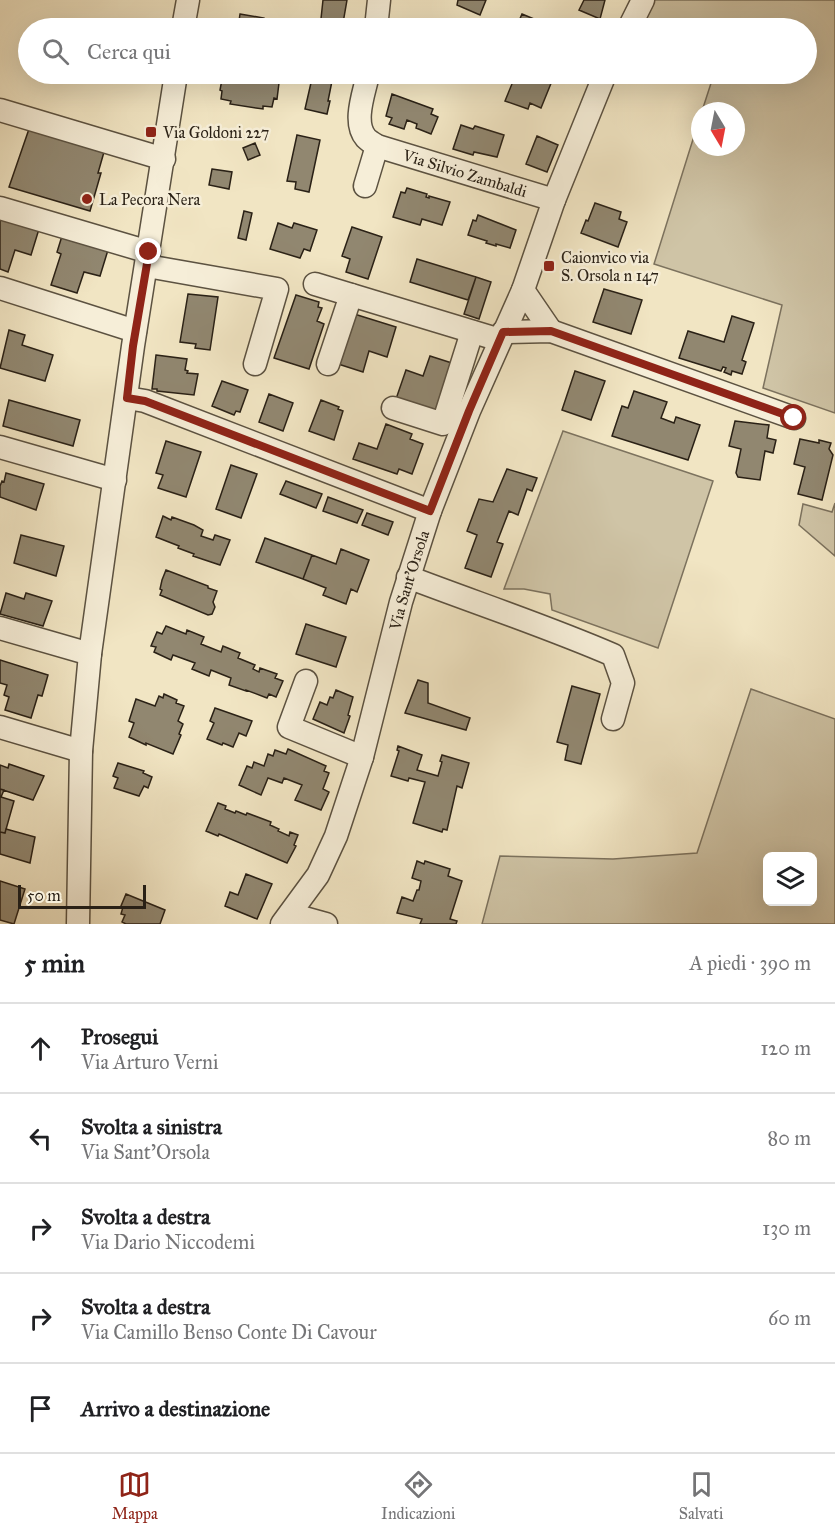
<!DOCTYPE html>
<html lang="it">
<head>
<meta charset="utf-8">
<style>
	body { margin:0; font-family:"IM FELL Great Primer",serif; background:#f2f2f2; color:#202124 }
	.controls { position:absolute; right:18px; bottom:18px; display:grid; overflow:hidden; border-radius:9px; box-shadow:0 6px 24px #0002 }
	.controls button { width:54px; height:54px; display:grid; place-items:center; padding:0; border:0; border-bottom:2px solid #e0e0e0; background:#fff; color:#202124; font:30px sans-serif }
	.compass { position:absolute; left:691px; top:102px; width:54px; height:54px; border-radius:50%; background:#fff; box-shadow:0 6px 24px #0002; rotate:170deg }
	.scale { position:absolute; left:18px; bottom:15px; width:128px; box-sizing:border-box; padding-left:6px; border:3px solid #2a2116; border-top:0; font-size:16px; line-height:21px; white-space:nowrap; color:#2a2116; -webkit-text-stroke:4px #f6eed8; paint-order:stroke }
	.stop { position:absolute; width:18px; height:18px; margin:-14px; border:4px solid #8f2418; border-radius:50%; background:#fff }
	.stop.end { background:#8f2418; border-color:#fff; box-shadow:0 2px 6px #0008 }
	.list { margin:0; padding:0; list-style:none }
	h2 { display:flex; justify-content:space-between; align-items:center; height:78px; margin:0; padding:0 24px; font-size:26px }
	h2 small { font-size:20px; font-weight:400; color:#757577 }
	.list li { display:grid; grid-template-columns:39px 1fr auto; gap:18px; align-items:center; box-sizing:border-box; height:90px; padding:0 24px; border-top:2px solid #e0e0e0 }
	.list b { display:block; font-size:22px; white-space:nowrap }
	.list p { margin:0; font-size:20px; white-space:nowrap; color:#757577 }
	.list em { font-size:20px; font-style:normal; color:#757577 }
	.icon { flex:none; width:33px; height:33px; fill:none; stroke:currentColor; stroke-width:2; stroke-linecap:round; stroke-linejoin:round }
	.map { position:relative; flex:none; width:835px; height:924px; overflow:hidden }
	.search { position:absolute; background:#fff; box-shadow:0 6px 24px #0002; left:18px; right:18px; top:18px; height:66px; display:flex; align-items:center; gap:15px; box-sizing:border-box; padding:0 21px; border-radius:33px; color:#757577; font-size:22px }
	.sheet { height:528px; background:#fff }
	nav { display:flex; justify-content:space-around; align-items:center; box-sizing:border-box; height:84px; border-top:2px solid #e0e0e0; background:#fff; font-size:16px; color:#757577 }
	nav a { display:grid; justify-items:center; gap:3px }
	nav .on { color:#8f2418 }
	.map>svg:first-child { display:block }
</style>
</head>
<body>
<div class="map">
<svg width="835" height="924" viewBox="0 0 835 924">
	<rect width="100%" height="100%" fill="#f1e5c3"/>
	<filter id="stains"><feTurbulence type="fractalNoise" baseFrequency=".00333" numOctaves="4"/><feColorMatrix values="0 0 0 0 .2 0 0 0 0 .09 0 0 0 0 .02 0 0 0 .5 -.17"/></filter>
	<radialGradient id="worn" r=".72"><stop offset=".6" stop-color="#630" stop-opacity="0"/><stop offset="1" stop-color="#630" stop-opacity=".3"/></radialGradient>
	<path fill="#cfc4a6" stroke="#7c725e" stroke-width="1.5" fill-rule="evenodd" d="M654,0H835V413L763,388L782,305L654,264L700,117V147H736V111H702L714,74H806V28H640Z
		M563,431L713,481L658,648L552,610L550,594L524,589H504Z
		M835,503V556L799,525L803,504L832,512Z
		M751,689L835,719V924H482L500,856L613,859L697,853ZM768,856H812V902H768Z"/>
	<path fill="#918770" stroke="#2a2116" stroke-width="1.5" d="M323,0H347L343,23L346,24L345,28H320Z
		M458,0H486L480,15L457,5Z
		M584,0H605L600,19L579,10Z
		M240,14L264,18L263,25L286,28H238Z
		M522,14L546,24L547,22L563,28H516Z
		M405,21L430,28H402Z
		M223,74L230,76L231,74H238L245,75L244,78L259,80V77L272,79V82L279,83L277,99L274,98L272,107L263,106V109L230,104L231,101L221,99L222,91L220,90Z
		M313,74H337L335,82L332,81L328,101H330L327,114L305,109Z
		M516,74H547L554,76L541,108L530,103L528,109L505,101Z
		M392,94L433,109L431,114L438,117L431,134L416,128L417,124L407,120L404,129L389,124L392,118L386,116Z
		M461,125L473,129L475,126L504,135L497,157L474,152L473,155L453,149Z
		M29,129L104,152L98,173H101L90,211L9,187Z
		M297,135L320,140L309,192L295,189L296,182L287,181Z
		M537,136L558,145L547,172L526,164Z
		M255,143L260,155L248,160L243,148Z
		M212,169L232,172L229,189L209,185Z
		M407,188L427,194L426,197L429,198V196L450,202L442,225L422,219L420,225L393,217L401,192L405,193Z
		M595,203L621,212L619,219L627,222L618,247L581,233L586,220L588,221Z
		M244,211L252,213L246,240L238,238Z
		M478,215L516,230L510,248L496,244V246L486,243L487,241L468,235L473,220L476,221Z
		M0,217L39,229L31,255L15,250L8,272L0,269Z
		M278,223L292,228L294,223L317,230L310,251L304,249L300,258L270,249Z
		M352,227L382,237L368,279L346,272L350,259L342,256Z
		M62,236L108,250L100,276L84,272L77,293L51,285L61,254L57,252Z
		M417,259L476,277L468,300L410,282Z
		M476,277L491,282L479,319L464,314Z
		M604,289L642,300L631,334L593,322Z
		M188,294L218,297L210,350L195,348L196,344L180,342Z
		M296,295L319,302L318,307L322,308L317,321L324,324L309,369L274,358Z
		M351,313L396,327L387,357L369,351L363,372L335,363Z
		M732,316L754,323L742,360L746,362L742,374L732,371L731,375L724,372L726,368L723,367L721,371L679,358L688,331L724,342Z
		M9,330L25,335L22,345L53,355L45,381L0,368Z
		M156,355L187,359L185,370L188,371L187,373L198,374L194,395L157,391V389H152Z
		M430,356L455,364L440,413L396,399L406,370L423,376Z
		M575,371L605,381L591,420L562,410Z
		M222,381L248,390L240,412L236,411L234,415L212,406Z
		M634,391L667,402L661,418L674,423L676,417L700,425L688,460L612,436L622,406L628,408Z
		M269,394L293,403L283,431L259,422Z
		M9,400L80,420L73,446L3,426Z
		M321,400L339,407L338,409L343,411L334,440L309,431Z
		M735,421L769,425L767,438L776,440L773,453L765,451L760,480L738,477L736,473L741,449L729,446Z
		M386,424L412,434L410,439L423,444L412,474L399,469L397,474L353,459L359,443L377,449Z
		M800,439L819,443V440L831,443L829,449L833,455L822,500L798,494L805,467L794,464Z
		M166,441L201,452L186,497L158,488L163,475L156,473Z
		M231,465L257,474L241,518L216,509Z
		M507,469L537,478L532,491L527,489L518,515L509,511L497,542L503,544L491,577L465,568L477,535L467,531L479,499L493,502Z
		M6,473L44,484L36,510L0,497V486L2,481L4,482Z
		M286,481L322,494L316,508L280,494Z
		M328,497L363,510L357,523L323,511Z
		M367,513L393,522L388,535L362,525Z
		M163,516L171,520L172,517L194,525L203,530L201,536L213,540L215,535L230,540L220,565L193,556L194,554L178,548L179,546L156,537Z
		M21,535L64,546L56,576L14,563Z
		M265,538L312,555L303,579L256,562Z
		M341,549L369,560L357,592L351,589L346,604L323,595L326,588L303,579L312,555L336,564Z
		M166,570L208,586V588L217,591L213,602L215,607L212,614L208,615L160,595L162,590L160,589L162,580Z
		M6,593L24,599L26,593L52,601L43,626L0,614Z
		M306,624L346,637L336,667L296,654Z
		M166,626L186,634L187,630L204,637L201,644L221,652L223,646L240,653L238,658L255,665L253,669L259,672L260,668L277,674L275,678L283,681L276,697L269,694L267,698L246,690V691L229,685L231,678L211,670L209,676L192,669L195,663L173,655L171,660L154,652L156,647L151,646L157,632L162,634Z
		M0,660L48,675L42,696L38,695L31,718L5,710L9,697L4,695L7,685L0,683Z
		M418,680L428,683V703L470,718L466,730L405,713Z
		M572,686L600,694L581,764L565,760L568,745L557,742Z
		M336,690L353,697L348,715L350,716L344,733L313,719L320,702L327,705L330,697L333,698Z
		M164,694L177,700L176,703L184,706L178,721L183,724L179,734L181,735L173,754L146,743V745L129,737L134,723L129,721L136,699L155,706L159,696L163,698Z
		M215,708L252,721L246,736L239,733L233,747L223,743L222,745L207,739L214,723L210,721Z
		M398,746L422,755L417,770L438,776L442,762L440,761L442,755L469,763L462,788L457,786L447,830L443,829L442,832L413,823L425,782L409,778L408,781L391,776L399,751L397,750Z
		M288,749L326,766L324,771L329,773L323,789L329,792L321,810L295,800L302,785L284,778L282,783L268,778L261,795L239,785L247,766L252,768L254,762L264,766L268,754L273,756L275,750L286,754Z
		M118,763L144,771L143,773L152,777L148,788L144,786L139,796L114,788L118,778L113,776Z
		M9,764L44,776L33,800L0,789V765L8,768Z
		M0,789L4,790L1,797L14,801L5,833L0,832Z
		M218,803L226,806L225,809L235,813L236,811L246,815L247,813L271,822L270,825L279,829L278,831L289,836L290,832L298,835L294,845L296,846L287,863L219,834L218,836L206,831Z
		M6,829L35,837L30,863L0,854V832L5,833Z
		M417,861L424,864L425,861L450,869L448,876L462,881L450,919L457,921L456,924H420L422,919L397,913L402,897L413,901L417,890H419L421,881L412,878Z
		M246,874L272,884L257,919L225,906L230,892L238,895Z
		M0,881L25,889L14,924L0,920Z
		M126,894L165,910L160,924H126L122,922L125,915L121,914L123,907L121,906Z"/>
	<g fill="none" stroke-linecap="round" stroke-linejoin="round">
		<defs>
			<g id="minor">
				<path d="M183,28L188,0"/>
				<path d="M376,28L379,0"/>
				<path d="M629,28L643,0"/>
				<path id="s1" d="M368,74C365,91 352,122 366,138C369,141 374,144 377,146L554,200"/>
				<path d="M0,110L164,159"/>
				<path d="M365,186L377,146"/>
				<path d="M0,208L149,252"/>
				<path d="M147,266L277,289L255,364"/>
				<path d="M315,284L500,340"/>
				<path d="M0,288L135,331"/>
				<path d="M523,290L551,331"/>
				<path d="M503,332L551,331L794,418"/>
				<path d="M328,364L351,295"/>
				<path d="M127,398L145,401L430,511"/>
				<path d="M393,408L443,424L472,332"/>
				<path d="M0,447L115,480"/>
				<path d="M408,577C476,603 546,626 613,655L623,683L613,719"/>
				<path d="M0,628L90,654"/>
				<path d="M306,681L289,727L362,757"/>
				<path d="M0,727L81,751"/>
				<path d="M290,914L326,924"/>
				<path d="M78,924L81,751L90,654L133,346L176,74"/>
				<path id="s2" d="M282,924L318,875L336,836L362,757L401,602L430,511L469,411L523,290L554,200L605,74"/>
			</g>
		</defs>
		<use href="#minor" stroke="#5c5241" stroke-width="25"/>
		<use href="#minor" stroke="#f6eed8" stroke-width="22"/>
	</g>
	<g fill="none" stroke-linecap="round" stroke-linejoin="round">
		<path stroke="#8f2418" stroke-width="8" d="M149,252L133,346L127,398L145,401L430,511L469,411L503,332L551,331L794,418"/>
	</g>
	<g fill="#8f2418" stroke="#f6eed8" stroke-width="2">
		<rect x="145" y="126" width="12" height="12" rx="3"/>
		<circle cx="87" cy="199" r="6"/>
		<rect x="543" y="260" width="12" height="12" rx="3"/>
	</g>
	<g text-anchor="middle" stroke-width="5" stroke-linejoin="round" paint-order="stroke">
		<g font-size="16" fill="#2a2116" stroke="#f6eed8" text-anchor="start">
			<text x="163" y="138">Via Goldoni 227</text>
			<text x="99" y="205">La Pecora Nera</text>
			<text x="561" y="263">Caionvico via<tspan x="561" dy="18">S. Orsola n 147</tspan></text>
		</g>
		<g font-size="16" fill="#2a2116" stroke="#f6eed8">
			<text dy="6" stroke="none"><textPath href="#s1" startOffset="172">Via Silvio Zambaldi</textPath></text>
			<text dy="6" stroke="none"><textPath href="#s2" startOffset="370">Via Sant'Orsola</textPath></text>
		</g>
	</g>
	<rect width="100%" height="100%" filter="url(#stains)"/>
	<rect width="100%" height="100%" fill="url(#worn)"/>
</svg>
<div class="controls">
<button><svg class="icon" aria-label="layers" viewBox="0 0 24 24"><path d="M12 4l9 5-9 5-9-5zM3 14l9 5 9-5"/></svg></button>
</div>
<svg class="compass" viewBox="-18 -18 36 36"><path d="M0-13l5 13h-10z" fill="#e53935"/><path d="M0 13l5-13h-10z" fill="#757577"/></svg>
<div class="scale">50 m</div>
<div class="stop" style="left:794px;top:418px"></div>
<div class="stop end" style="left:149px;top:252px"></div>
<div class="search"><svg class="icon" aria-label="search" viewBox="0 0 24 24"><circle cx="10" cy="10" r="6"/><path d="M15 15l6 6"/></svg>Cerca qui</div>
</div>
<section class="sheet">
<h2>5 min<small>A piedi · 390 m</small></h2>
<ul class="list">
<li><svg class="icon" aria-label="ahead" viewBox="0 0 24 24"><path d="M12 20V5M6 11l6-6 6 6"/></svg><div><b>Prosegui</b><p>Via Arturo Verni</p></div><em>120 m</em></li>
<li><svg class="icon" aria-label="left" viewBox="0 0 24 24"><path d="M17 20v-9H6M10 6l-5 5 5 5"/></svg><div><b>Svolta a sinistra</b><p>Via Sant'Orsola</p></div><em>80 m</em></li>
<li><svg class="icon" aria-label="right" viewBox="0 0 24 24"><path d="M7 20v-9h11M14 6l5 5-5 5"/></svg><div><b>Svolta a destra</b><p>Via Dario Niccodemi</p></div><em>130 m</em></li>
<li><svg class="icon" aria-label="right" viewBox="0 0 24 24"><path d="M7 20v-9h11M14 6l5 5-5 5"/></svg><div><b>Svolta a destra</b><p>Via Camillo Benso Conte Di Cavour</p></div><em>60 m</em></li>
<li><svg class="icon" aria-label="arrive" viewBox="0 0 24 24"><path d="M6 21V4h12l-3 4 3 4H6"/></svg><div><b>Arrivo a destinazione</b></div></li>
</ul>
</section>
<nav>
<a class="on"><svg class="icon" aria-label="map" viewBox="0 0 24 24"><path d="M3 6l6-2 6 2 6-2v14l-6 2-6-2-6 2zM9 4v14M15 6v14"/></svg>Mappa</a>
<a><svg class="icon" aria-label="directions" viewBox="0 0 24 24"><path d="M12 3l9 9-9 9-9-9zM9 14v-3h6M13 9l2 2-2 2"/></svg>Indicazioni</a>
<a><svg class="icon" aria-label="saved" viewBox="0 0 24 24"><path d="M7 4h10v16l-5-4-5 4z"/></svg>Salvati</a>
</nav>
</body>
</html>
